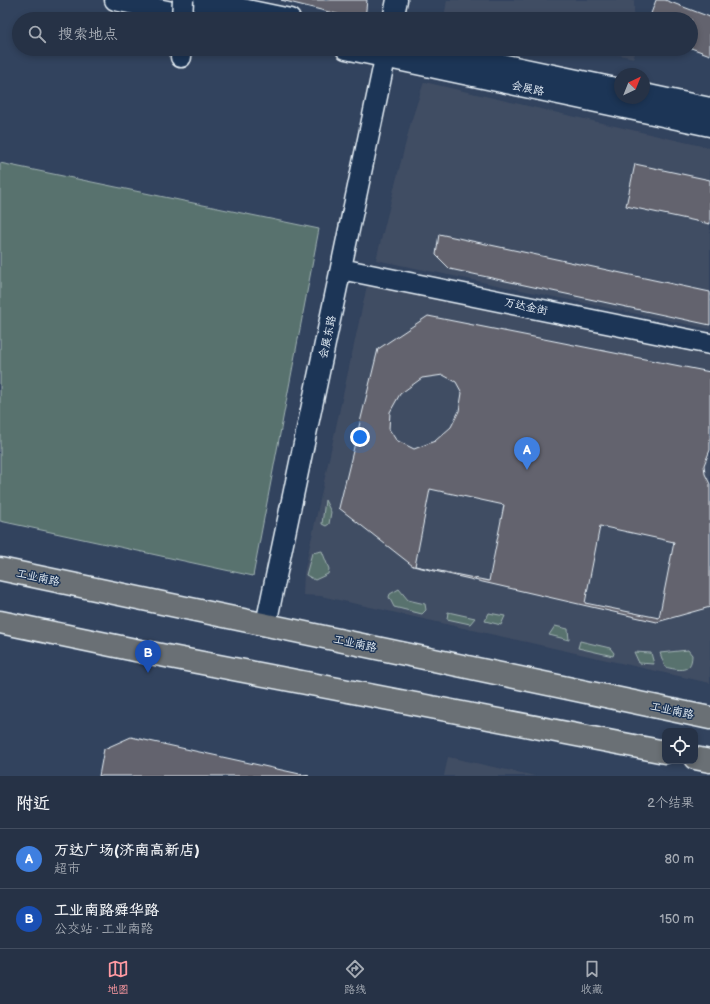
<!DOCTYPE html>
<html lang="zh">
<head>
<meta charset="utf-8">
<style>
	body { margin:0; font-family:"Balsamiq Sans","LXGW WenKai TC",sans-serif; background:#323e51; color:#f1f3f6 }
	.controls { position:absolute; right:12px; bottom:12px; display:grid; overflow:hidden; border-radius:8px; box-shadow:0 2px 6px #0003 }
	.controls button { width:36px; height:36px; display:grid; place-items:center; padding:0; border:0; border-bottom:1px solid #424d5f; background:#263246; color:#f1f3f6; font:20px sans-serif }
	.compass { position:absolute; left:614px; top:68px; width:36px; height:36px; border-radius:50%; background:#263246; box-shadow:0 2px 6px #0003; rotate:43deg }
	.you { position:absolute; left:360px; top:437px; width:14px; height:14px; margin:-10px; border:3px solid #fff; border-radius:50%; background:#1a73e8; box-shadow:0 0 0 6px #1a73e833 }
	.badge { display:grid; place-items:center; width:26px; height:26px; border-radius:50%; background:#ff9aa2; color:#fff; font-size:13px; font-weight:700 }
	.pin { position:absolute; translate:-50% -33px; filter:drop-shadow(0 1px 2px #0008) }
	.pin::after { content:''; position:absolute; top:21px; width:14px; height:12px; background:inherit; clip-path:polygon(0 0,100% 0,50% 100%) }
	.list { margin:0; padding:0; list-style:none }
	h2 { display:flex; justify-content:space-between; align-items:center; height:52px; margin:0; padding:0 16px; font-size:17px }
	h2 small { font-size:13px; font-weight:400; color:#a4aab3 }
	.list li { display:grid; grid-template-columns:26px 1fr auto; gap:12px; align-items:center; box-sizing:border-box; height:60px; padding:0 16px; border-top:1px solid #424d5f }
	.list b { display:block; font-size:15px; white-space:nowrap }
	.list p { margin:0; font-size:13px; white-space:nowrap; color:#a4aab3 }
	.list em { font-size:13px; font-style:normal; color:#a4aab3 }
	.icon { flex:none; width:22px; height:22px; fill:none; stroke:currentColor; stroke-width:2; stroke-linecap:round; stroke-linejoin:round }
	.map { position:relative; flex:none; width:710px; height:776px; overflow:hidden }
	.search { position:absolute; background:#263246; box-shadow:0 2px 6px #0003; left:12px; right:12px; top:12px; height:44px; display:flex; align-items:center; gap:10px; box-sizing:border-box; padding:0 14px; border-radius:22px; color:#a4aab3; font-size:15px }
	.sheet { height:172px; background:#263246 }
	nav { display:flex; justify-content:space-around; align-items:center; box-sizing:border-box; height:56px; border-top:1px solid #424d5f; background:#263246; font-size:11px; color:#a4aab3 }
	nav a { display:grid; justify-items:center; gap:2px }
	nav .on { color:#ff9aa2 }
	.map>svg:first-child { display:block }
</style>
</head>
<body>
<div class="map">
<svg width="710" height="776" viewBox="0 0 710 776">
	<rect width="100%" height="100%" fill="#32435e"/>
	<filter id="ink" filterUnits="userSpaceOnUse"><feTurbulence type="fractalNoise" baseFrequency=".025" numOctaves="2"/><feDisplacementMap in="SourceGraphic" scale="8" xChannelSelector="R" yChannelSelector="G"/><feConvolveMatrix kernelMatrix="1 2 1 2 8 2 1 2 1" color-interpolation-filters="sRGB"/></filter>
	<g filter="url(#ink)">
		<path fill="#414d63" d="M447,0H634V19H450L444,18Z
			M591,49H634V58Z
			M424,82L710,148V329L376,260L411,122Z
			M368,281L710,350V683L321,596L303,595L304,573Z
			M448,757L535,776H444Z"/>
		<path fill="#59726e" stroke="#a0b2b3" d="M0,163L319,229L253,576L0,521Z
			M325,500L331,512L329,524L326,526L322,524Z
			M322,551L329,569L328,574L315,580L306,575L312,553Z
			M399,589L408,600L425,604L426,610L422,614L394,607L389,597L390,594Z
			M448,612L475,618L470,624L447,619Z
			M489,613L505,616L501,625L485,621Z
			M555,626L568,629L569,640L549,635Z
			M580,641L610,648L614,653L613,656L578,648Z
			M688,650L692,655C692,674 678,670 665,667L660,653Z
			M634,652L651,653L654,664L639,663Z"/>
		<path fill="#64646e" stroke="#e8f1f8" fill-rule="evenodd" d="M281,0H367L365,19H357Z
			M656,0H665L710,17V55L691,48V19H649Z
			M635,164L710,180V224L626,206Z
			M439,234L710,292V325L450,269L436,255Z
			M428,316L710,372V450L704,465L705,474L710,484V607L657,622L413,566L339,508L378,349ZM443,375L456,382L462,393L459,411L451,427L435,441L414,449L396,440L389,429L390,412L400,394L422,378Z
			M430,489L504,505L489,581L415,566Z
			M600,526L674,542L659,618L585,603Z
			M131,737L309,776H99L104,749Z"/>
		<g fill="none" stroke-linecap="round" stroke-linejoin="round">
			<defs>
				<path id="minor" d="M115,0L205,19
					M199,0L290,19
					M393,19L397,0
					M346,49L710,126
					M429,49L620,89
					M181,57V49
					M644,94L710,108
					M341,269L710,344
					M266,624L387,49"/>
				<path id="major" d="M0,569L710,718
					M0,622L140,651L665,752
					M695,758L710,761"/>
			</defs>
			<use href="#minor" stroke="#e8f1f8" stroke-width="23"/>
			<use href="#major" stroke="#e8f1f8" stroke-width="25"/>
			<use href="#minor" stroke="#1d3557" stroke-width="20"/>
			<use href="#major" stroke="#6a7074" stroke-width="22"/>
			<defs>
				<path id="minor-bridge" d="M182,19L183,0"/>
			</defs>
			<use href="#minor-bridge" stroke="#e8f1f8" stroke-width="23" stroke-linecap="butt"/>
			<use href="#minor-bridge" stroke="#1d3557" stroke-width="20"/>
		</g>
	</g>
	<g text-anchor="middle" stroke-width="3" stroke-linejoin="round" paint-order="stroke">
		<g font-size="11" fill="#e8f1f8" stroke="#1d3557">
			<text transform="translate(528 88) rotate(12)" y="4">会展路</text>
			<text transform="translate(526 306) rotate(12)" y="4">万达金街</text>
			<text transform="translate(327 337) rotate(-78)" y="4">会展东路</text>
			<text transform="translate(38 577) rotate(12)" y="4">工业南路</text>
			<text transform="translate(355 643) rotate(12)" y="4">工业南路</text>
			<text transform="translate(672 710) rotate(12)" y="4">工业南路</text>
		</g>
	</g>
</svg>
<div class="controls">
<button><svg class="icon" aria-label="locate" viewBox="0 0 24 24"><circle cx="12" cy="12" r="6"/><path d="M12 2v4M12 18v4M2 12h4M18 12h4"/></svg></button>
</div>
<svg class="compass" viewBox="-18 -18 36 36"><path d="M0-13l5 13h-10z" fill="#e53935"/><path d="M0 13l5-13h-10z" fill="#a4aab3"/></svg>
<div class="you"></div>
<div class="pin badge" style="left:527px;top:470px;background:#3f7fe0">A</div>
<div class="pin badge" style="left:148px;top:673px;background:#1a4fb4">B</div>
<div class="search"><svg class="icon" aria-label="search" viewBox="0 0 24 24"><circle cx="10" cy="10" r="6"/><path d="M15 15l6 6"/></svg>搜索地点</div>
</div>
<section class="sheet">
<h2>附近<small>2个结果</small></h2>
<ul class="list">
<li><span class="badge" style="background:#3f7fe0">A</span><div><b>万达广场(济南高新店)</b><p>超市</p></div><em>80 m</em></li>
<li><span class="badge" style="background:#1a4fb4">B</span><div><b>工业南路舜华路</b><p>公交站 · 工业南路</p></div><em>150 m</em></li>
</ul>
</section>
<nav>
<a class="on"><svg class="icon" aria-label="map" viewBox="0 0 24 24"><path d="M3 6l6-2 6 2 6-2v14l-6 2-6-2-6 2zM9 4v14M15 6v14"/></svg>地图</a>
<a><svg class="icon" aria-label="directions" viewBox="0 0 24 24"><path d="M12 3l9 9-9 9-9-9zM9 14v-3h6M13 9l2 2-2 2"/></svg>路线</a>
<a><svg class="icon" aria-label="saved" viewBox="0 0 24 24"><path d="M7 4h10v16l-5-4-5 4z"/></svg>收藏</a>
</nav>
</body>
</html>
